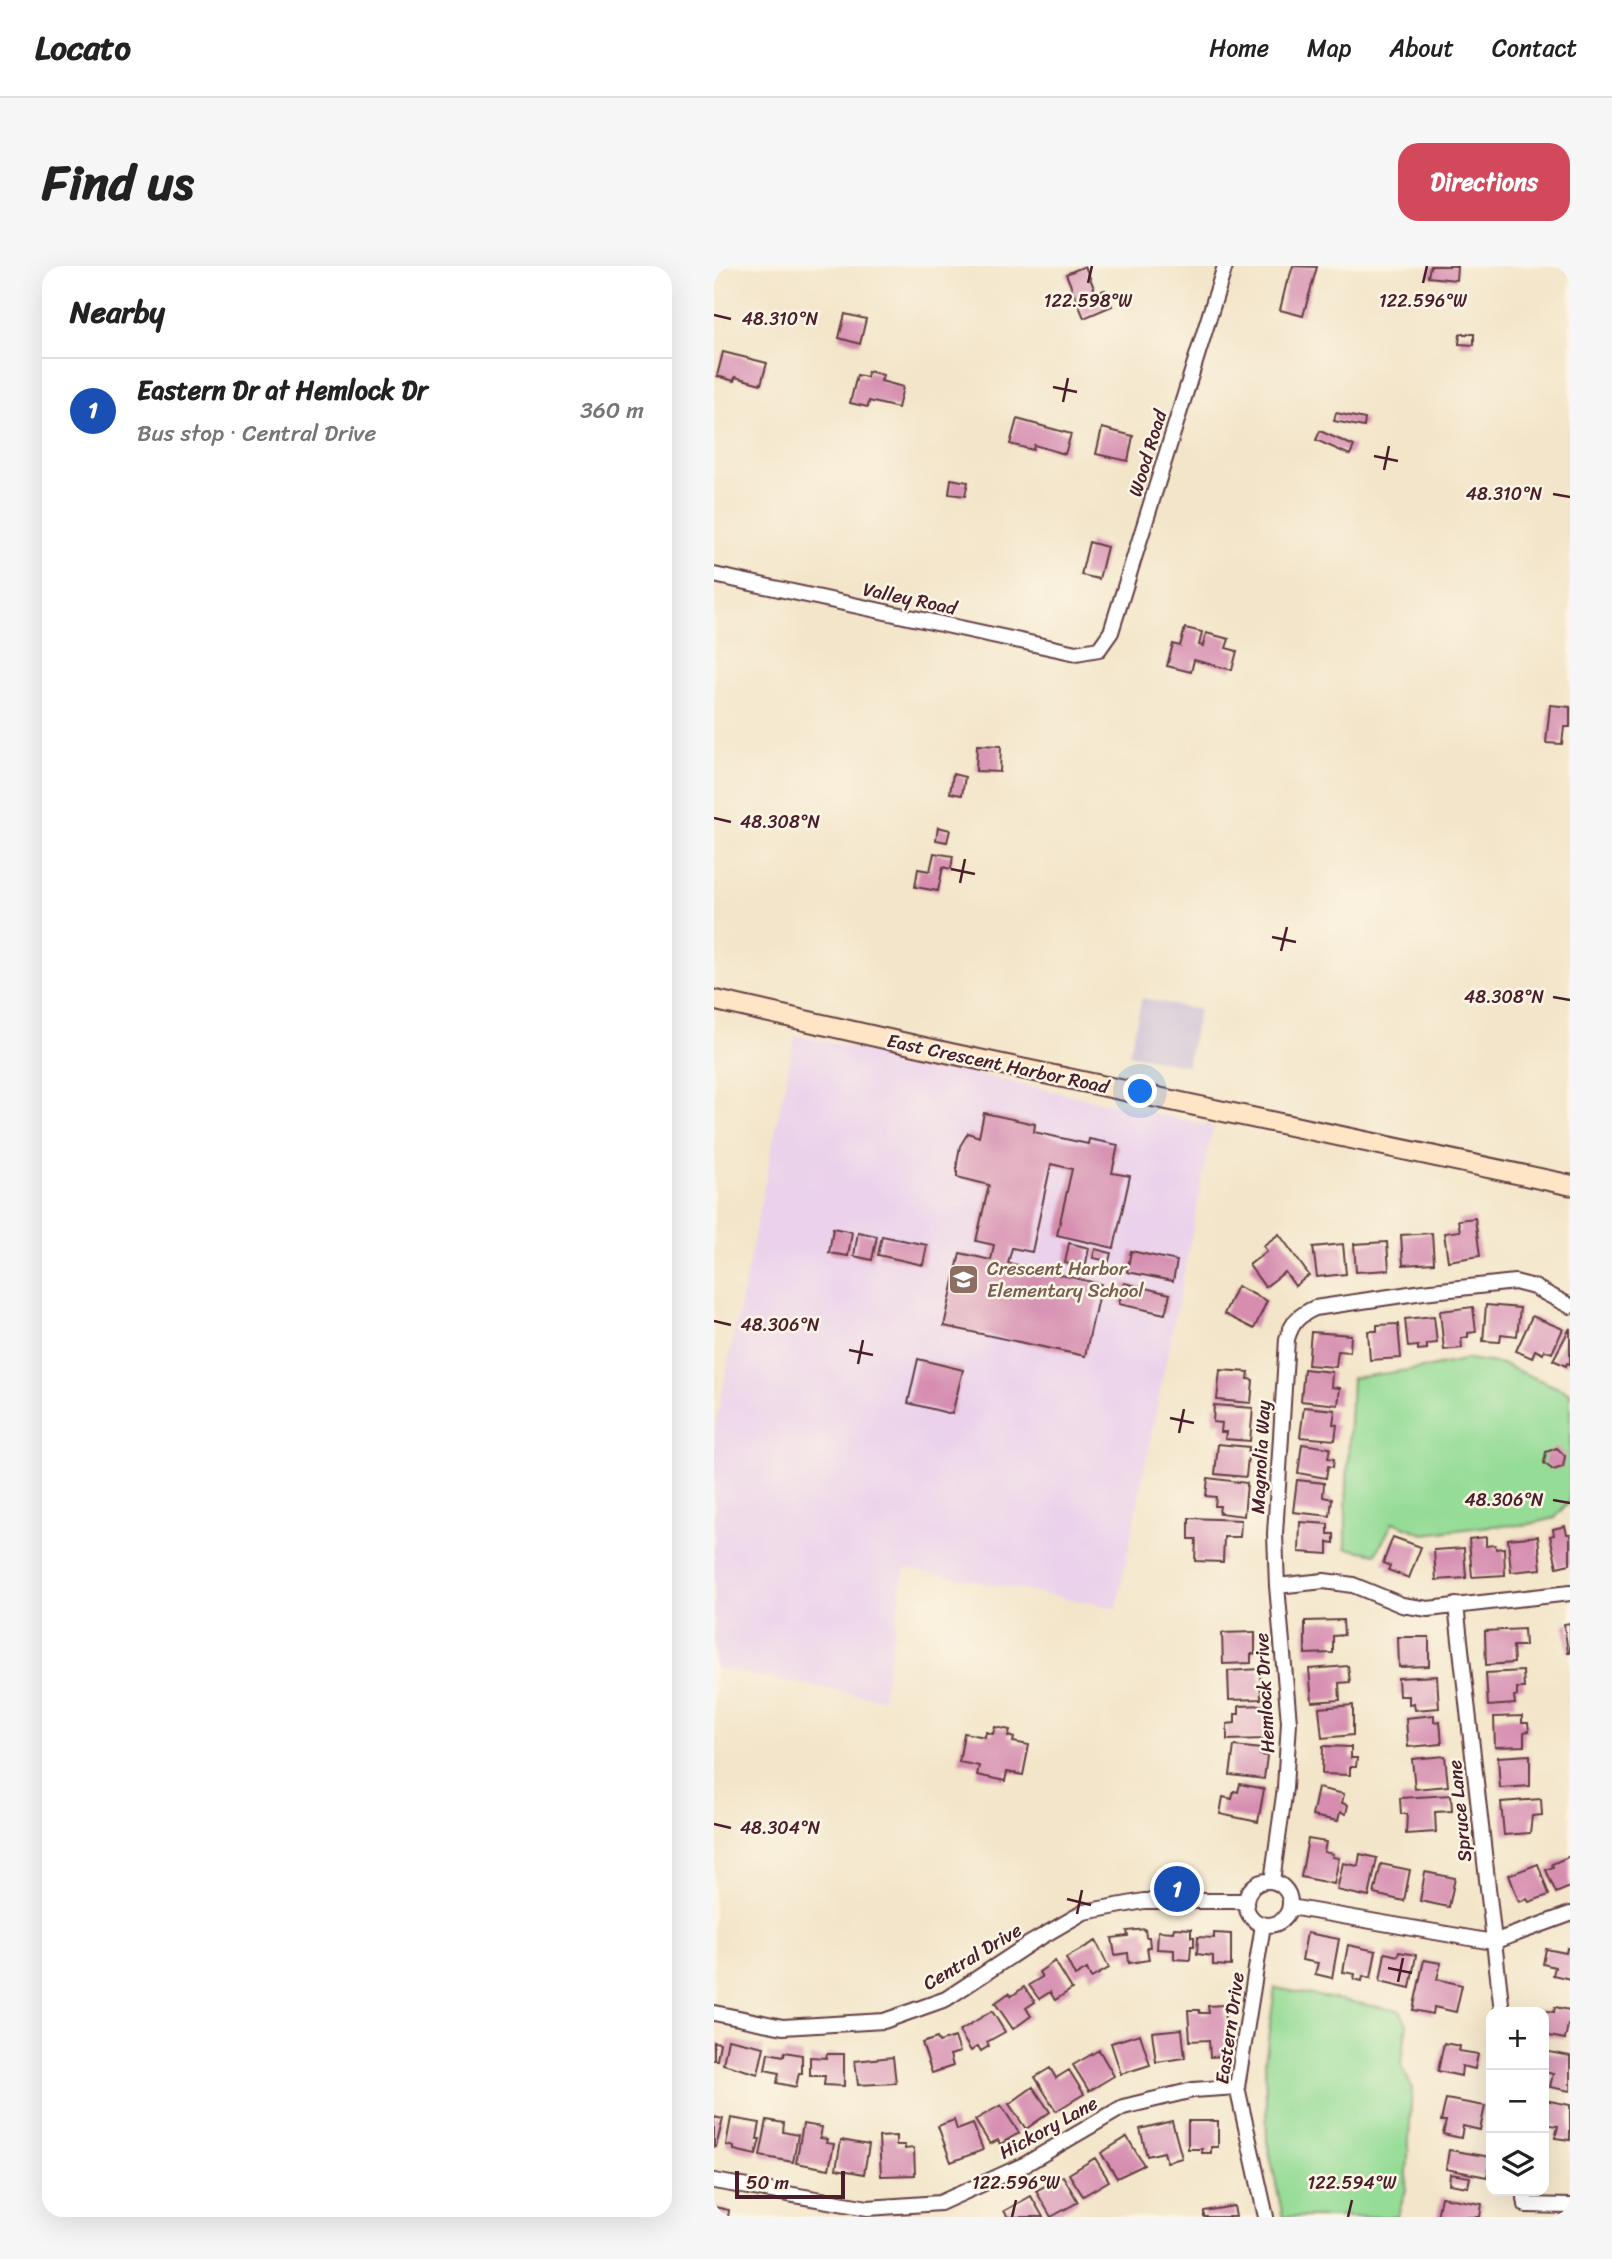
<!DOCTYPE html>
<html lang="en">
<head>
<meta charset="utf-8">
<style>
	body { margin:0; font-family:Sriracha,sans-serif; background:#f6f6f6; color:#222 }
	.controls { position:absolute; right:21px; bottom:21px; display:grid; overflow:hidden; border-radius:14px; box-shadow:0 7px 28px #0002 }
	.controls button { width:63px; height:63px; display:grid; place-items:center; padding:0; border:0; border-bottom:2px solid #e0e0e0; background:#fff; color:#222; font:35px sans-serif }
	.scale { position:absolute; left:21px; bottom:18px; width:110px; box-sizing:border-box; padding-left:7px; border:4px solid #4a1f2b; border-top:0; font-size:19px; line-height:24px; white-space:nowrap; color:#4a1f2b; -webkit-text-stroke:5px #fcf5e5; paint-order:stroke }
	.you { position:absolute; left:427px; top:826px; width:24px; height:24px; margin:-18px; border:5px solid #fff; border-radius:50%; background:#1a73e8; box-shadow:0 0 0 10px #1a73e833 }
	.badge { display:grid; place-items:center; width:46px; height:46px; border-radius:50%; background:#d1495b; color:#fff; font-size:23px; font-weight:700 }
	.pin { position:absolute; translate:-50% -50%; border:4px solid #fff; box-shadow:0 2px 7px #0006 }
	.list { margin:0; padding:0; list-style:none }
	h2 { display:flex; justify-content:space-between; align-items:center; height:91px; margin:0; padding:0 28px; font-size:30px }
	h2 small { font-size:23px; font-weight:400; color:#767676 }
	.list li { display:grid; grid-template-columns:46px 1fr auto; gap:21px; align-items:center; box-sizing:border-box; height:105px; padding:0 28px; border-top:2px solid #e0e0e0 }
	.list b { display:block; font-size:26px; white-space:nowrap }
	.list p { margin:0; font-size:23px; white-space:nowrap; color:#767676 }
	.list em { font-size:23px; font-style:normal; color:#767676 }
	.icon { flex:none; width:38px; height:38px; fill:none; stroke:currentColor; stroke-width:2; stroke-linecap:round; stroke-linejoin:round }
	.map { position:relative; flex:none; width:856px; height:1951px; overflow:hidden; border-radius:21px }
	header { display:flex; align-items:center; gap:42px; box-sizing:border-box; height:98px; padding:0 35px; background:#fff; border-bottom:2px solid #e0e0e0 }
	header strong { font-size:33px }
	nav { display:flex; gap:38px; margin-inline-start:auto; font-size:24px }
	.intro { display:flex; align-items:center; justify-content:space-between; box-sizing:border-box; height:168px; padding:0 42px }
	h1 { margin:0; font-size:49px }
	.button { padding:18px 32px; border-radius:21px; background:#d1495b; color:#fff; font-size:24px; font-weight:700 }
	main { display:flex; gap:42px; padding:0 42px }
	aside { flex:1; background:#fff; border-radius:21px; box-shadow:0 7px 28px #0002 }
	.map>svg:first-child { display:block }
</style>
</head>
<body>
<header>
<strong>Locato</strong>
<nav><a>Home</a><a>Map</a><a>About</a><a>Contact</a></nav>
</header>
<div class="intro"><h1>Find us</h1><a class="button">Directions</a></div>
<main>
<aside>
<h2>Nearby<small></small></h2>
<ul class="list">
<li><span class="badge" style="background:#1a4fb4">1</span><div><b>Eastern Dr at Hemlock Dr</b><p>Bus stop · Central Drive</p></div><em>360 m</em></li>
</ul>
</aside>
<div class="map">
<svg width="856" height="1951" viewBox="0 0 856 1951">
	<rect width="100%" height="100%" fill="#fcf5e5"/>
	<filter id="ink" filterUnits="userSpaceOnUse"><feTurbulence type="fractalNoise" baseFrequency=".0143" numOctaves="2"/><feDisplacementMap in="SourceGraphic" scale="14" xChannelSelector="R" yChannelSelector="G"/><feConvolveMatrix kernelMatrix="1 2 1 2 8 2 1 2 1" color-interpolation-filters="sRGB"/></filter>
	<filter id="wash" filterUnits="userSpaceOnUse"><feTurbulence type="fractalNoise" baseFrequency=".00686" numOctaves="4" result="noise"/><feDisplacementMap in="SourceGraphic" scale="28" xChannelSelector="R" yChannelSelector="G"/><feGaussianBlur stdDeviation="1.57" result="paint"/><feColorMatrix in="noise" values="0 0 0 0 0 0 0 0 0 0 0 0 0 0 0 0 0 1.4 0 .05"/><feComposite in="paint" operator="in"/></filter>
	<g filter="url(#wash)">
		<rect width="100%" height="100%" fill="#f3e5c9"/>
		<path fill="#ebd1eb" d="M81,769L499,860L403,1342L191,1302L168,1433L0,1402V1166Z"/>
		<path fill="#cbbfd5" d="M428,732L485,744L473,800L415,788Z"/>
		<path fill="#95dc96" stroke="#707e60" stroke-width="2" d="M754,1093L788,1098L856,1127V1234L841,1252L812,1259L776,1260L710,1268L679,1256L662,1288L632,1282V1243L638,1112L716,1101Z
			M561,1722L686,1745L693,1758L687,1799L698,1822L692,1924L683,1951H569L553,1875L551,1796Z"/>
		<g id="blocks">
			<path fill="#d68db0" d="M371,0L382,27L391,24L398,40L370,52L352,8Z
				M579,0L603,1L589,50L566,44L573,15L574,16Z
				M716,0H743L742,14L714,11Z
				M131,48L152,53L146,78L125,72Z
				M746,68H760V79L745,78Z
				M9,86L53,97L47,118L21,111L20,115L3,110Z
				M154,105L169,109L167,115L189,121L184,142L155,135L154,141L136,137L143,109L153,111Z
				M622,147L651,153L650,161L620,155Z
				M303,153L357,168L351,188L320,179L319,184L296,178Z
				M388,162L419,170L414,195L382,188Z
				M606,165L640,180L636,189L602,174Z
				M237,213L254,216L251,230L235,228Z
				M375,276L393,281L385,313L367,309Z
				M471,362L488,366L485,379L489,380L492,367L515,373L512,382L523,385L518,404L480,394L477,406L453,400L459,378L466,380Z
				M836,439L856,441V461H850L848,478L832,477Z
				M263,479L287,480L286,506L262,505Z
				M239,508L251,511L248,529L236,527Z
				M224,561L236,564L233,576L222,574Z
				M220,587L239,590L237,603L229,601L224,625L201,621L204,603L216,605Z
				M270,847L321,858L320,866L374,878L375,873L404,879L398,907L416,910L400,982L343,969L358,903L337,898L318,986L298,982L294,997L387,1018L371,1090L230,1060L246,987L277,994L280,979L262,975L275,919L243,911V897L246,880L254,867L265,871Z
				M761,952L766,990L734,995L730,967L746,965L744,954Z
				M119,962L138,966L134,990L115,987Z
				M144,966L163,970L158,994L140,990Z
				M718,967L720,997L689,999L687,969Z
				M565,968L595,1009L581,1020L571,1006L551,1021L535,999L553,985L549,980Z
				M168,970L213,979L209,999L164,989Z
				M673,976L675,1004L642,1006L640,978Z
				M355,977L375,982L371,1002L351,997Z
				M629,978L632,1008L603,1011L599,981Z
				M381,983L397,987L395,995L379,992Z
				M417,985L463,995L459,1015L413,1006Z
				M410,1017L456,1028L451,1048L405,1038Z
				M523,1020L553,1035L540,1063L510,1048Z
				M772,1039L806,1042L803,1070L787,1068L786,1076L769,1075Z
				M759,1041L762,1066L754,1067V1071L747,1072L748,1082L730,1084L726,1045Z
				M720,1050L723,1077L713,1078V1083L704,1084V1080L694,1081L691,1053Z
				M818,1050L849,1063L838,1087L830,1084L829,1088L821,1084L818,1092L802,1085Z
				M684,1058L687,1092L656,1094L654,1065H663V1059Z
				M856,1062V1098L853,1097L852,1100L839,1094Z
				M597,1066L637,1069L636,1086L624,1085L622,1101L594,1099Z
				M204,1093L249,1104L238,1148L194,1137Z
				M590,1103L618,1106L617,1121L626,1122L624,1139L587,1135Z
				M506,1104L535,1106L534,1113L539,1114L537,1137L503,1134Z
				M500,1139L539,1142L536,1175L511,1173L512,1166H507L508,1157L499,1156Z
				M590,1141L621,1144L619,1158L623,1159L621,1174L586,1171Z
				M504,1178L535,1181L532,1211L501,1208Z
				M588,1178L616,1182L614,1192L620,1193L619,1201L614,1200L612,1212L584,1207Z
				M843,1182L851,1190L849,1201L839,1204L830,1197L832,1186Z
				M494,1212L533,1217L530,1250L505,1247L506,1240H501L502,1231L492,1230Z
				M583,1214L610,1217L609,1231L618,1233L616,1250L579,1246Z
				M475,1252L527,1254L526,1271H510L509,1296L481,1295L482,1273H475Z
				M586,1256L614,1258V1268H620V1277L614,1276V1288L585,1286Z
				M851,1260L853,1268H856V1298L843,1301L836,1270L840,1269L839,1263Z
				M824,1270L827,1303L797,1306L794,1273Z
				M679,1271L707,1281L695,1312L674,1304L676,1300L669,1297Z
				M772,1271V1280L781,1279L782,1283L790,1282L791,1309L758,1311L755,1273Z
				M750,1282L752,1312L722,1314L720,1284Z
				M629,1354L630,1369L619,1370V1387L591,1388V1355Z
				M856,1357V1387H854L850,1358Z
				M810,1363L811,1380H799L800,1397L772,1399L771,1365Z
				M541,1366V1388H537V1397L509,1398L508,1367Z
				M684,1371H715V1400L685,1401Z
				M634,1400L636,1416L625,1417L626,1434L598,1436L595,1403Z
				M546,1403L547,1433L515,1434L514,1405Z
				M809,1405L810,1422H803V1430H800L801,1438L774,1440L772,1407Z
				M723,1410L725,1442L701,1444L700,1437L695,1438V1430H685L684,1412Z
				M551,1439L552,1473L513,1474V1458L521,1457V1448H525V1440Z
				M639,1439V1469L608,1472L605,1442Z
				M720,1449V1456L726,1455L728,1478L694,1481L692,1452Z
				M808,1450V1457H814L815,1465L810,1466V1480L781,1481L780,1451Z
				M281,1461L296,1464L294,1470L300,1472L299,1476L315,1479L309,1509L293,1506L291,1515L263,1509L265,1500L245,1496L250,1467L271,1471L272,1466L279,1468Z
				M520,1480L547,1483L546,1489L553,1490L550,1513L516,1509Z
				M609,1480L637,1481V1492H643L642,1501H636V1509L608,1508Z
				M816,1489V1520L786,1522L784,1491Z
				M731,1490L734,1520L701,1523L698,1493Z
				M526,1518L550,1523L544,1556L506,1548L509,1531L518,1533L520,1525L524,1526Z
				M604,1522L630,1528L628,1537L634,1539L632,1548L626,1546L624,1555L598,1550Z
				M737,1529L738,1545L721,1546L722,1566L692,1568L693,1548H687L686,1532Z
				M827,1533L828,1549L818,1550L816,1567L790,1569L787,1536Z
				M594,1573L612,1576L610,1586L619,1588L618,1591L625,1592L620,1618L587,1611Z
				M646,1588L663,1592L655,1631L623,1624L629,1597L644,1600Z
				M856,1590V1621L842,1627L832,1604L839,1601L838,1598Z
				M667,1598L696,1604L690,1635L660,1628Z
				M824,1598L835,1629L815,1636L813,1633L805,1636L795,1609Z
				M711,1606L741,1612L735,1641L706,1635Z
				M460,1662L477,1663V1671H480V1680H477L476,1694L460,1693V1684L443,1683L444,1665L459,1666Z
				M431,1663L432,1671H435L436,1681H433L435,1694L415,1697L414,1687L401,1689L398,1672L414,1670L413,1665Z
				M500,1667L517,1668V1700L499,1699V1690L483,1688L484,1671L500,1672Z
				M593,1667L625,1673L618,1712L601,1708L604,1697L588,1694Z
				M382,1675L395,1702L377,1712L373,1703L361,1710L352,1692Z
				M634,1679L662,1685L657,1712L649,1710L648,1715L640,1713L641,1708L629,1706Z
				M853,1682L856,1683V1713L839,1709L841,1701L829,1698L832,1683L852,1687Z
				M685,1686L702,1689L696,1722L666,1715L671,1687L684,1690Z
				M710,1694L727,1697L723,1713L748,1719L742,1746L720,1741L719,1748L699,1744Z
				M341,1695L358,1723L341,1734L336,1726L325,1733L315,1719L328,1711L325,1706Z
				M310,1721L321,1736L312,1742L317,1750L299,1763L281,1737L295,1727L298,1730Z
				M510,1739L513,1790L496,1791L495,1774L476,1775L474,1744H485L486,1747H495L494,1740Z
				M841,1741L856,1744V1760L854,1759L851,1773L830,1769V1746H820L821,1743L840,1746Z
				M278,1745L291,1766L273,1776L275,1780L267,1785L264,1780L257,1785L245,1765Z
				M468,1763L471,1792L442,1796L438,1766Z
				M426,1768L436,1799L407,1808L397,1777Z
				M241,1771L246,1786L236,1789L239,1800L218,1807L208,1777L223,1772L225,1776Z
				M14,1773L50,1781L44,1808L9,1798Z
				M0,1776L6,1777L3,1794H0Z
				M730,1777L746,1780L745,1785L764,1788L761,1803L748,1800L747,1810L724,1805Z
				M385,1784L400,1810L375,1825L359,1799Z
				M830,1785L856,1790V1825L836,1821L839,1808L830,1806Z
				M71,1786L88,1789V1807H85L82,1821L63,1817L65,1807L51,1804L54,1787L70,1790Z
				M113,1788H130V1820L110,1819L111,1810H96V1791L112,1792Z
				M179,1791L182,1817L144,1819L141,1795Z
				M336,1802L342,1812L355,1804L370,1828L342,1845L321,1811Z
				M319,1821L336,1846L312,1863L295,1838Z
				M732,1833L771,1840L766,1864L749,1860L747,1872L729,1868L732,1855H727Z
				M831,1834L856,1839V1874L841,1872L844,1860L830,1858Z
				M287,1839L305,1867L286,1878L284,1874L276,1878L261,1854Z
				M0,1851L9,1853L2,1881H0Z
				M17,1852L46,1857L43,1873H46L42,1889L20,1884V1881L12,1879Z
				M53,1854L70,1857L69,1866L84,1869L79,1896L46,1890Z
				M240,1854L243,1864L259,1858L269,1884L237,1896L224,1860Z
				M458,1855L468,1892L453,1896L450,1886L433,1890L426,1863Z
				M474,1855H504V1881H497V1887H488V1883H474Z
				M89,1858L108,1861L106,1872L113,1873L112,1877L120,1878L115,1903L82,1897Z
				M182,1870V1879H191V1883L200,1882L201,1909L167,1910L165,1871Z
				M413,1871L430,1899L403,1912L387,1887Z
				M127,1874L155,1879L150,1908L122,1903Z
				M735,1884L777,1891L773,1911L732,1903Z
				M381,1892L395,1915L369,1930L355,1908Z
				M736,1908L756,1911L754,1921L735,1918Z
				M349,1910L364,1936L337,1951L322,1925Z
				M317,1930L329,1951H294L290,1945Z
				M727,1931L768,1938L766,1951H723Z
				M520,1940L522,1951H490V1945Z
				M0,1941L15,1944L14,1951H0Z"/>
		</g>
	</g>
	<g filter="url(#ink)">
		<use href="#blocks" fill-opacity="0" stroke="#633d43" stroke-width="2"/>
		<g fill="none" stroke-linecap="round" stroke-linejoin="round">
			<defs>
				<path id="street" d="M0,309L362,387L385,383L397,366L511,0
					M856,1040L820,1021L801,1016L709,1026L601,1042C585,1049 578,1056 573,1073L561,1268L563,1320L610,1315L639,1319L688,1339L714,1343L856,1327
					M742,1339L788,1746
					M558,1615L571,1522L575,1456L563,1320
					M532 1637a22 22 0 1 1 44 0a22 22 0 1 1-44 0Z
					M576,1641L779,1676L856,1648
					M549,1659L523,1821L552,1951
					M0,1747L69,1761L170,1755L232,1733L315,1678L370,1646L430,1635H532
					M0,1915L154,1942L226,1937L310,1899L409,1841L479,1824L523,1821
					M810,1925L812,1939
					M812,1939L856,1940"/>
				<path id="secondary" d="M0,734L239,788L856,919"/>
			</defs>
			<use href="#street" stroke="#633d43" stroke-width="18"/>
			<use href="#secondary" stroke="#633d43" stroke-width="23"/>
			<use href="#street" stroke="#fff" stroke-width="14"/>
			<use href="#secondary" stroke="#fde5c5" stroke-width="19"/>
		</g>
	</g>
	<path fill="none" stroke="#4a1f2b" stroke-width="2.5" d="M374,17L378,0M709,17L713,0M0,49L17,53M339,121L363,126M349,136L354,112M660,190L684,195M670,204L675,180M839,228L856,231M0,552L17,556M237,603L261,608M246,617L251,593M558,671L582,676M567,685L573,661M839,731L856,734M0,1055L17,1059M135,1084L159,1089M144,1098L149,1074M456,1152L480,1157M465,1167L470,1143M839,1234L856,1237M0,1558L17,1562M353,1633L377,1639M363,1648L368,1624M674,1702L698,1707M684,1716L689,1692M298,1951L302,1934M634,1951L638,1934"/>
	<defs>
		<symbol id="school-square" viewBox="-11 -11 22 22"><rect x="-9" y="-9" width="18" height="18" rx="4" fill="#8d6e63" stroke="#fcf5e5"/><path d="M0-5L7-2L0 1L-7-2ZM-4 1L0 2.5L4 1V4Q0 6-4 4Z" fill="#fff"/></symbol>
	</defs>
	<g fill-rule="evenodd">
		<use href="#school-square" x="232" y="996" width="35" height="35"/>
	</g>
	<g text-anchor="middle" stroke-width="5" stroke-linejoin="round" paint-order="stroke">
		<g font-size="19" fill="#4a1f2b" stroke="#fcf5e5">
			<text transform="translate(433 187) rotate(-73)" y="7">Wood Road</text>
			<text transform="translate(196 332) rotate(12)" y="7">Valley Road</text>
			<text transform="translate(284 797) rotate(12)" y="7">East Crescent Harbor Road</text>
			<text transform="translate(546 1191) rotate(-87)" y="7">Magnolia Way</text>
			<text transform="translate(550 1427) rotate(-93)" y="7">Hemlock Drive</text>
			<text transform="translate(745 1545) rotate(-96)" y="7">Spruce Lane</text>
			<text transform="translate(258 1690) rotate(-31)" y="7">Central Drive</text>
			<text transform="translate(515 1762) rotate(-82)" y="7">Eastern Drive</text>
			<text transform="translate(334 1861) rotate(-29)" y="7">Hickory Lane</text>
		</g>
		<g font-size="19" fill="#785e54" stroke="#fcf5e5" text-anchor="start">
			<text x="273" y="1009">Crescent Harbor<tspan x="273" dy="22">Elementary School</tspan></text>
		</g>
	</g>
	<g font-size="18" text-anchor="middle" fill="#4a1f2b" stroke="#fcf5e5" stroke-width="5" stroke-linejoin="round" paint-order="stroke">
		<text x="374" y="41">122.598°W</text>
		<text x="709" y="41">122.596°W</text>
		<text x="66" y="59">48.310°N</text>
		<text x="790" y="234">48.310°N</text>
		<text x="66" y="562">48.308°N</text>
		<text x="790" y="737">48.308°N</text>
		<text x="66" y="1065">48.306°N</text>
		<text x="790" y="1240">48.306°N</text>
		<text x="66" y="1568">48.304°N</text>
		<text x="302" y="1923">122.596°W</text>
		<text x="638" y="1923">122.594°W</text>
	</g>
</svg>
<div class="controls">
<button>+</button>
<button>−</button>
<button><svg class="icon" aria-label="layers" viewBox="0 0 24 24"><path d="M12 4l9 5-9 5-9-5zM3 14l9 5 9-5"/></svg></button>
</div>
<div class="scale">50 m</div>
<div class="you"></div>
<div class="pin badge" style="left:463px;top:1623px;background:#1a4fb4">1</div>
</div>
</main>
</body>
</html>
